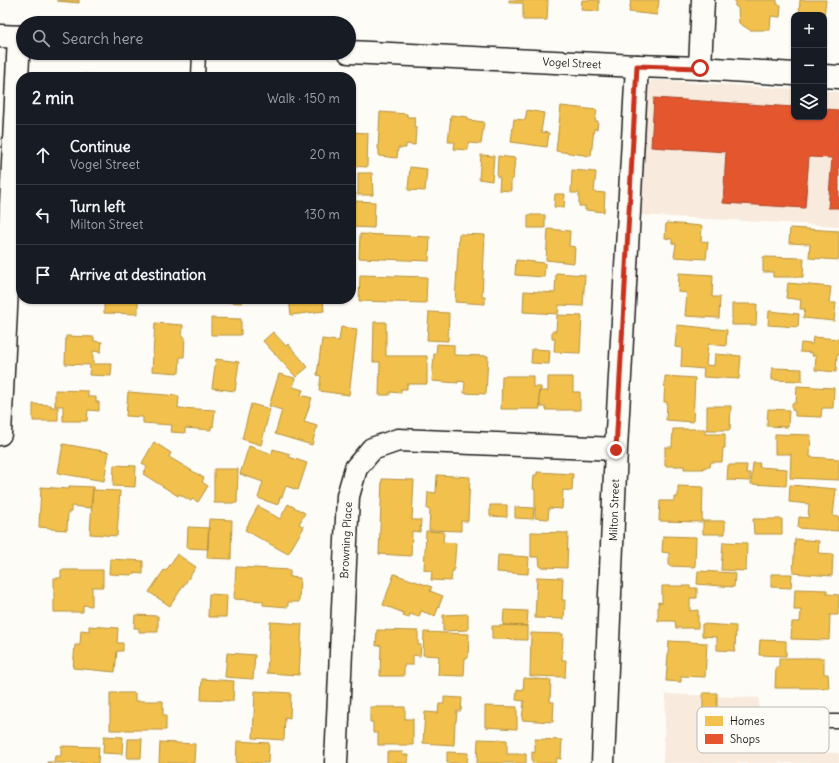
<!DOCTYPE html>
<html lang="en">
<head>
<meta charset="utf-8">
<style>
	body { margin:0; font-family:Delius,sans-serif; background:#242831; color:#f1f3f6 }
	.controls { position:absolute; right:12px; top:12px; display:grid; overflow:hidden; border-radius:8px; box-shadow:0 1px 3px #0004 }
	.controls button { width:36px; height:36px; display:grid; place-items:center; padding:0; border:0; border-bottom:1px solid #363941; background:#171b24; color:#f1f3f6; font:20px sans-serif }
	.stop { position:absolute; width:12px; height:12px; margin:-9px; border:3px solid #c8321e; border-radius:50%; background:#fff }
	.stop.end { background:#c8321e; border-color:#fff; box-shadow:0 1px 4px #0008 }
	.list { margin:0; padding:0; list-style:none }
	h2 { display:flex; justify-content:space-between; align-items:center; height:52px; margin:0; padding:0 16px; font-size:17px }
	h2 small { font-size:13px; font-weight:400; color:#9ea1a6 }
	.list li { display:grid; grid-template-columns:26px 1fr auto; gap:12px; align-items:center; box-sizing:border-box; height:60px; padding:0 16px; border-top:1px solid #363941 }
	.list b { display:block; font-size:15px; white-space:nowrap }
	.list p { margin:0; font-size:13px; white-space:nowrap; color:#9ea1a6 }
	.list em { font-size:13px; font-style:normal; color:#9ea1a6 }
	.icon { flex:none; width:22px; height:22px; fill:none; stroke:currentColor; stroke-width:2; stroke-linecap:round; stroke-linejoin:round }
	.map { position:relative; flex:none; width:839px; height:763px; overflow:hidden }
	.search { position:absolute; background:#171b24; box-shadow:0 1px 3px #0004; left:16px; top:16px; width:340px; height:44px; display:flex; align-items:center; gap:10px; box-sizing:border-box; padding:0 14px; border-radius:22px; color:#9ea1a6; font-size:15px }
	.panel { position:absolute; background:#171b24; box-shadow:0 1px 3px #0004; left:16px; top:72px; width:340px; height:232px; border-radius:16px }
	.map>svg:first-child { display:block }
</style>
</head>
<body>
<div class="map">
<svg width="839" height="763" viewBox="0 0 839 763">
	<rect width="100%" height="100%" fill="#fdfcf7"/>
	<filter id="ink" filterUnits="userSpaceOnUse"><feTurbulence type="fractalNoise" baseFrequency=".025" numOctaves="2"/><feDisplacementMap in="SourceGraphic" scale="8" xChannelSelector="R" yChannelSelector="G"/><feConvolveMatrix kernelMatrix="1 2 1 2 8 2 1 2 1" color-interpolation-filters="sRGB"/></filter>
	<g filter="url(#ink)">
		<path fill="#f8eadc" d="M652,80L794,89V117H824V91L839,92V226L640,215L647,86Z
			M666,694L759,698L757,749L839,753V763H663Z"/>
		<path fill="#f2c14e" stroke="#b2903f" d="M57,0H79V3L57,1Z
			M509,0H548L547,20H523V3H509Z
			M582,0H599V11L581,10Z
			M631,0H659L657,15L629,12Z
			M735,0H777V4L781,5L780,17L771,16L770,30H750L739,23L738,8L735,6Z
			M800,0H826L824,16V15L799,14Z
			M84,74L99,75V77H84Z
			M561,106L597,110L595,121H598L597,129H594L591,156L556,151Z
			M527,110L544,113L541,132L549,133L547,147L511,142L514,119L525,120Z
			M380,112L407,114V117H415L414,127H416L415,145L406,144V148H398L397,158L379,156V149H378Z
			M451,115L468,117V120L484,122L481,144L468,143V150L454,149L455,142H448Z
			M351,132L368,133L367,167L351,166Z
			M481,155L494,156L492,181L479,179Z
			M498,156L515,158L513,179H511V191L499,190L500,177H497Z
			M410,167L427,169L425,191L408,190Z
			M572,170L596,172L594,192L605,193L604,212L585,210V206H579V193H571Z
			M358,173H372L373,195H358Z
			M351,193H356L355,201L375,202L374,228L351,227Z
			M555,194H565L564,208L554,207Z
			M528,215H545V228H528Z
			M666,223L702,226L701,241L708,242L706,259L674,257L676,244L672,243V239L665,238Z
			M790,228L839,231V260L809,258L810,244L789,243Z
			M548,229L570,231L569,246L575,247L574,263L546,260Z
			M360,234L430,237L429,261L359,258Z
			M459,234L485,235L482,297H485V304L455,302Z
			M763,257L804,258L803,277H773V272H763Z
			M516,260L545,263L544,277L515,275Z
			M556,273L585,275L583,306L559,305L558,314L523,312L524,291L555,293Z
			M679,273L713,275L712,297H720L719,318L685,316L687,293L678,292Z
			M360,275L427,277L426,303L359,301Z
			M788,283L831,287L829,303H836L834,321L803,318L805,309H800L801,300L786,298Z
			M104,299H138V314L104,313Z
			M212,299H242V303L212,301Z
			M289,299H323L324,311L291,315Z
			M732,304H757L756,325H732Z
			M769,311L799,314L798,327L768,325Z
			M429,312L449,313L448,341L427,340Z
			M557,315L582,316L580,353L554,352L555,339H552V331H556Z
			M211,318L241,319V335H211Z
			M374,322H386V356H427V384H407V389H401V393L390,392V395H379L380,362H373Z
			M155,323L183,325L182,337H185L184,357H180L179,373L152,371Z
			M677,325L727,330L726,346L708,344L706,365L714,366L715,354L741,356L739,379L703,377L704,369L681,367L682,348L675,347Z
			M341,327L357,329L349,395L319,391L321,376L317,375L322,339L339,341Z
			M273,332L286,346L288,344L308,367L296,377L263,341Z
			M66,336L94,337V341L102,342L101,352L93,351V364H112L111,376L89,375L90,365L65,364Z
			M813,337L839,339V355H837L836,372L815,370L816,356H812L813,353L800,352L801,343L812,344Z
			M437,344L454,345V355L488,356L486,394L464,393L465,382L458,381V383L432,381L434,354H436Z
			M532,349L550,350L549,364L531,363Z
			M216,359L239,362L235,391L212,388Z
			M772,368L802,369V381L772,380Z
			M279,374L295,378L293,387L303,390L301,395L312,398L304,422L317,426L312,445L275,434L282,410L269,406Z
			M502,376H533V387H541V390L539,391L540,409H501Z
			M665,376L695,378L693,422L666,420L667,402H664Z
			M548,377H573V392H580V410H546V407H540L539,391H548Z
			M797,386L834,388L833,408H822L821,417L795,416V411L792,410V403H796Z
			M55,390L88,391V397H96V402H99V411L88,410L87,421H63V406H55Z
			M128,392L179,396L178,408L215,410L213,427L211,426V430L185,428V433L171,432L172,425L143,423V417L126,416Z
			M33,404L51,405V407H58V421H33Z
			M251,404L270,409L261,445L242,439Z
			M707,406H731L730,430H707Z
			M768,409L789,410L788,427L767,426Z
			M673,429H705V434H725V448H723L722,462H711L710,467H704V469H684V466H665V447H672Z
			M775,434L811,435L810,457L839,459V480L790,478L791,454H775Z
			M154,442L171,453L169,457L204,478L202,482L208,486L198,502L193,499L191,501L179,494L178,496L143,474L147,467L142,463Z
			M63,444L109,452L104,481L58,473Z
			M249,446L272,454L273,449L290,454L289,457L307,463L298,490L286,486L282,497H280L278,505L258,498L263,482L240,474Z
			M753,463H760L759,467L787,469L786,486L751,484Z
			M114,465L136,466L135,487L113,486Z
			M728,465H747L746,473H750V481L727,480Z
			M214,469H238L237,503H214Z
			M537,472L573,474L572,491L563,490L562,509L549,508L548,519L535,518V489H533L534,475H537Z
			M437,475L470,477L468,521H461V531L429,530L430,510L427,509L428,492L436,493Z
			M382,479L414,480L412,520H421L420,532L412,531L411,556L379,554Z
			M790,485L836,489L833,516L839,517L838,531L798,528L799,517L808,518L809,504L789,502Z
			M69,486L93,487L91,508L71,506V512H68L67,530L51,529V528L39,527L41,487L69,489Z
			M678,486L703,487L702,522L659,521L660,501H674V497H678Z
			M93,487H94V490L120,491L117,536L90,534Z
			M288,504L305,513L299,524L304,527L288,554L245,530L258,506L280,519Z
			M490,505H507V517L490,516Z
			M515,507L534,508L533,519L515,518Z
			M209,519L232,520L231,559L207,558Z
			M753,519H782V534H754Z
			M703,521H725V534H703Z
			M188,527L209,528L208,549L187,548Z
			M426,531L444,532L443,542L456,543L454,571H452L451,581L431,580L432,571L424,570Z
			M531,532L568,533L567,568L540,567L539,557H531Z
			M663,536L696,537L695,567L669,566V553L662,552Z
			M795,539L819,541L818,553L833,554L832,576L793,573Z
			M723,542L747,543L746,571L721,570Z
			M177,554L196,567L170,606L149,592L164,570L166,571Z
			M498,555L529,557L528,574L497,572Z
			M110,559L143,561V574L133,573L132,575L109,574Z
			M236,567L290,570V577L300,578L299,602H288V607L263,605V601L234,599Z
			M61,570H103V587H92V606L83,605V612H54V578H61Z
			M698,571L735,573L734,587L697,584Z
			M394,574L432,587L430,591L443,596L435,616L421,611L419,617L410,614L409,618L403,616L404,613L383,605Z
			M771,574H792L791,588L771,587Z
			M537,577L563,578L562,600H565L564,619L535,618Z
			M662,586H690V588H697V598H690V611L698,610V628H676L675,621H658V602L662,603Z
			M795,589L827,590V594L839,595L838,615H830L829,640L791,639L792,622H800L801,610H794Z
			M209,594L227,595L226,617H208Z
			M504,610L528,611L527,626L503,625Z
			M468,614V630L443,631V615Z
			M135,615L158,616V632H139V628H134Z
			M270,622L302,624L299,675L267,673Z
			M702,624L736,626L735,651L717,650V637L702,636Z
			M503,625L527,626V640L492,639V626H503Z
			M89,626L118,628L117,643H123V651H117L115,672L73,668L75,645H80L81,630L89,631Z
			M377,630L418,631V645H421L420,656L413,655V665H404V676H380L381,645L376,646Z
			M424,632L469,634L468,658H465L464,676L438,675L439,656L423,655Z
			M531,633L563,634L562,660H566L565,677L530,676Z
			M760,640L786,641V656L759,655Z
			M669,641L707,643L705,677L681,676V682L666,681Z
			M227,653L255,655L253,679L225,677Z
			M779,658H824V674H828L829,688H775L776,667H779Z
			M524,678L551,680L550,702H554L553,722L522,720L524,701L516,700L517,689L523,690Z
			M202,679L234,681L233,701L201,700Z
			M255,691L291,693L290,718L285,717L284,740L253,738Z
			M110,693H135V701H163V715H166V730H110Z
			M703,693H717V714H703Z
			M444,697L462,698L461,711H457L456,722H455L454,745L423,743L425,712L438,713L439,704H444Z
			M485,706L517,707V729L485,727Z
			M370,707H405V719H413V745H378V733H373V722H370Z
			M104,736L123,737L122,754L103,753Z
			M128,739H142L141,758H127Z
			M478,739L507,740V754H526V763H477Z
			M535,739L562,740L561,759L557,758L556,763H532V752L535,753Z
			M237,741L269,743L268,763H236Z
			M160,742L195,744L194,763H159Z
			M61,746L99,747L98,763H47V762H54L55,756H61Z
			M387,752H403L402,755H409L408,763H387Z
			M447,752L468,753L467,763H447Z"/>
		<path fill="#e4572e" stroke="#a84529" d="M654,98L794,107V117H824V109L839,110V208H828L832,158L809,157L805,208L723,203L726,152L651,147Z"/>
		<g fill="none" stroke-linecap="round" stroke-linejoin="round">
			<defs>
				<path id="service" d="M198,77L199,53
					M768,721H839"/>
				<path id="minor" d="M700,68L703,0
					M0,434L19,37
					M336,763L348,496L356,468L372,449L398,440L616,449
					M603,763L616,449L637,66"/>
				<path id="secondary" d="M0,36L23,37
					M349,52L637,66L700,68L794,74
					M824,76L839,77"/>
			</defs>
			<use href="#service" stroke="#1c1c1c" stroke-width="15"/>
			<use href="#minor" stroke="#1c1c1c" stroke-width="25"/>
			<use href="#secondary" stroke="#1c1c1c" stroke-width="25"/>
			<use href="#service" stroke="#fdfcf7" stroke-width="12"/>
			<use href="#minor" stroke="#fdfcf7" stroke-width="22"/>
			<use href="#secondary" stroke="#fdfcf7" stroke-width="22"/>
		</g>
	</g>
	<g fill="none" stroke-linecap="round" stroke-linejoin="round" filter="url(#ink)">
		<path stroke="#c8321e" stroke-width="5" d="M616,450L637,66L700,68"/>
	</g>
	<g text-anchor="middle" stroke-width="4" stroke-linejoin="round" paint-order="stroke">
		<g font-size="11" fill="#1c1c1c" stroke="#fdfcf7">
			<text transform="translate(572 63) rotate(3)" y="4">Vogel Street</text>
			<text transform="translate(614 510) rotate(-88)" y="4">Milton Street</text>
			<text transform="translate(346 540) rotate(-87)" y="4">Browning Place</text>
		</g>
	</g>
	<rect x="697" y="707" width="132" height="46" rx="6" fill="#fdfcf7" stroke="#bab9b5" stroke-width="1"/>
	<rect x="705" y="716" width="18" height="10" fill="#f2c14e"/>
	<rect x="705" y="734" width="18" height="10" fill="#e4572e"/>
	<g font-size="11" fill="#1c1c1c">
		<text x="730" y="725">Homes</text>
		<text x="730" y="743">Shops</text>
	</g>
</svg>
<div class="controls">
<button>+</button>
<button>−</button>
<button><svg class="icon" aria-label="layers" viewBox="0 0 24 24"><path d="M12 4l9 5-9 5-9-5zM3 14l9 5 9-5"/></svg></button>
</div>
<div class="stop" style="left:700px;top:68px"></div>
<div class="stop end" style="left:616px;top:450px"></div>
<div class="search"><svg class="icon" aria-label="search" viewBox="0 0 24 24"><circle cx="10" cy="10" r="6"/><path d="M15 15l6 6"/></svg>Search here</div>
<section class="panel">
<h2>2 min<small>Walk · 150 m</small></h2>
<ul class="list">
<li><svg class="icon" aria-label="ahead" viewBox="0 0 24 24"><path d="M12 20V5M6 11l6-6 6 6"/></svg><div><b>Continue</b><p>Vogel Street</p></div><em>20 m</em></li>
<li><svg class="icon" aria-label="left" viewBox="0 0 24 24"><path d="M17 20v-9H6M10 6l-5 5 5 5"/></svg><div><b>Turn left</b><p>Milton Street</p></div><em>130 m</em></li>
<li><svg class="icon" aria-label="arrive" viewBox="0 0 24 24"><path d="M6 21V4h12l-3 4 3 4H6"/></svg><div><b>Arrive at destination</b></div></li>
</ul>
</section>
</div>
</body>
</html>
